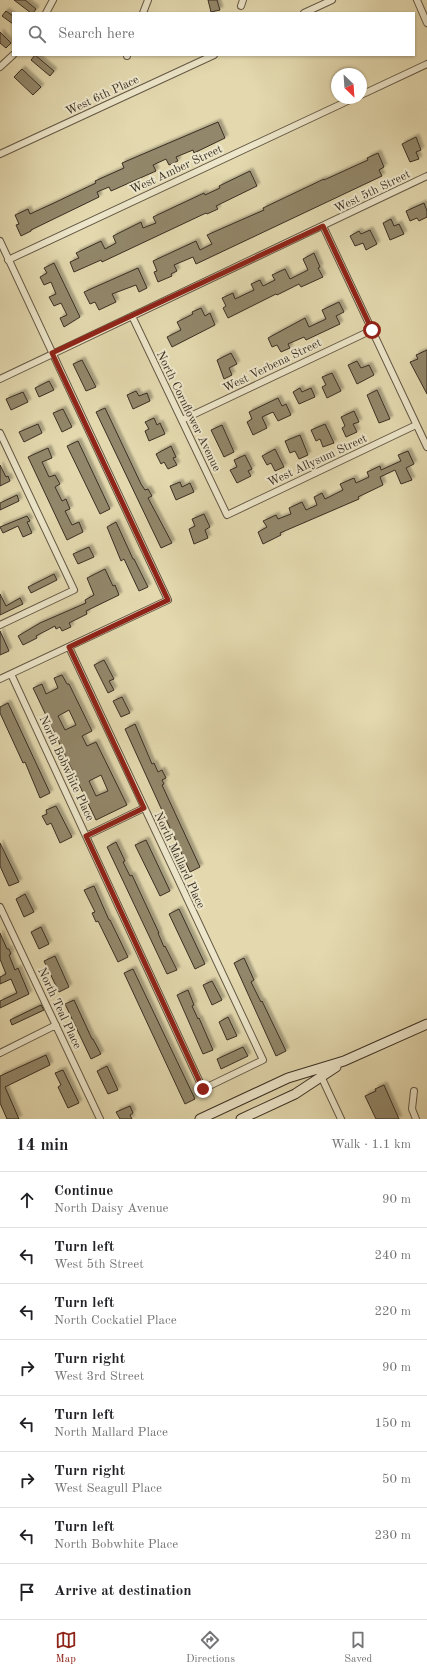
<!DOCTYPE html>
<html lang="en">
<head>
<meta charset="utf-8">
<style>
	body { margin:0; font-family:"Old Standard TT",serif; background:#f2f2f2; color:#202124 }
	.compass { position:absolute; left:331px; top:68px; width:36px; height:36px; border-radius:50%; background:#fff; box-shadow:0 1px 3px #0004; rotate:155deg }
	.stop { position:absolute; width:12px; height:12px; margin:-9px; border:3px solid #8f2418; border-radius:50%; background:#fff }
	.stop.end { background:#8f2418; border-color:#fff; box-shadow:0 1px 4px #0008 }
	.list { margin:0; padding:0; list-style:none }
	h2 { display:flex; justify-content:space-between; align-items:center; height:52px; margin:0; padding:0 16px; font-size:17px }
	h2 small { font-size:13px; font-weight:400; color:#757577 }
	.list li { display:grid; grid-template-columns:26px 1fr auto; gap:12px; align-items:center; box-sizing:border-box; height:56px; padding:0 16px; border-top:1px solid #e0e0e0 }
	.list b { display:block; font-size:15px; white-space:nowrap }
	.list p { margin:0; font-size:13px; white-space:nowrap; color:#757577 }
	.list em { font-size:13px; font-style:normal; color:#757577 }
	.icon { flex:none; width:22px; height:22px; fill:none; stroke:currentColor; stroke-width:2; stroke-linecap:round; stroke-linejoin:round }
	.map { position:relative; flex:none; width:427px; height:1119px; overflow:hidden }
	.search { position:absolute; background:#fff; box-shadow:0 1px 3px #0004; left:12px; right:12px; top:12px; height:44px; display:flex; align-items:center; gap:10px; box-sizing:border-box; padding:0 14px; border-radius:0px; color:#757577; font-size:15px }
	.sheet { height:500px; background:#fff }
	nav { display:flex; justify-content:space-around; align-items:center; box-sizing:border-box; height:56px; border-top:1px solid #e0e0e0; background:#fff; font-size:11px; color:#757577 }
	nav a { display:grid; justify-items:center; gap:2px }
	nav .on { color:#8f2418 }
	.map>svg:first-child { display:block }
</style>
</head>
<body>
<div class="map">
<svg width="427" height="1119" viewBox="0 0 427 1119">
	<defs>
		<filter id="shadow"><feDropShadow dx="3" dy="-3" stdDeviation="1" flood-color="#0004"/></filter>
	</defs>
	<rect width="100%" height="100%" fill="#e3d8ae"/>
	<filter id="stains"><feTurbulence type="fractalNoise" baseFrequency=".005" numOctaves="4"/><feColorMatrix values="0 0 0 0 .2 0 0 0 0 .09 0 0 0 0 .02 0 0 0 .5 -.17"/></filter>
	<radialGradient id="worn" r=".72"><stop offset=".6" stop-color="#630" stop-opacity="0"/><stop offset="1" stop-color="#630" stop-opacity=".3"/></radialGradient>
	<path fill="#92876b" stroke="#3a2f23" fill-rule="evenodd" filter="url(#shadow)" d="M14,0H25L36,9L33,13H31Z
		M208,0H217L220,10L211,12Z
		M6,11L13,16V24L2,16Z
		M0,32L11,43L6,48L0,43Z
		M35,55L54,71L50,76L31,60Z
		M22,69L41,87L33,95L14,77Z
		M218,122L225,138L194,153L193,150L176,157L178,161L169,165L166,159L153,165L156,171L111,191L109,187L97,192L99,197L31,230V231L21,236L16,225L19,224L15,215L28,209L30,214L54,203L96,183L95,181L124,168L122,163Z
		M416,137L421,150L416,152L419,159L410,162L402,144Z
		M378,153L384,167L379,170L382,176L196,264L193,257L174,265L177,271L171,274L172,276L158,282L154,272L157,271L153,261L196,241L200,250L212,244L207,235L264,210L263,208L324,179V180L368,160L367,158Z
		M250,171L257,186L216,206L218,209L207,214L206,213L102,262L101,260L74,272L70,262L79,258L76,253L101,241L105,249L116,243L113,236L141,222L143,228L156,223L153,217L204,193L205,195L220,188L219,186Z
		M424,203L427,211V217L419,221L417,218L410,221L406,211Z
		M391,219L394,226L399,224L404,234L390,240L383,223Z
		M370,230L377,244L366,250L363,243L355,246L350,236L359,231L361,234Z
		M314,253L320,267L318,268L323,277L301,287L299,284L277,295L276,294L228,318L223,308L226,306L222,298L233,293L235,299L254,290L251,284L260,280L263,286L275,280L272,275L285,269L290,279L308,270L303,259Z
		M54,263L80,317L64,327L60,318L67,315L61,303L54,306L49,297L56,294L51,282L44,285L40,277L47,273L44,268Z
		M138,268L147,288L139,292L136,285L112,294L116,302L99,310L95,302L90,304L84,292Z
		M339,302L344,312L336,316L340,324L306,340L304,337L288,344L290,348L281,352L277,345L272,347L268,338L305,318L309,327L326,319L322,310Z
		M201,308L205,316L210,313L215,325L172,347L167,337L181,330L177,322L193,314L192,312Z
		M427,350V394L410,362L418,359L416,355Z
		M231,353L237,364L229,368L232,375L224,379L217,360Z
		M82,360L96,387L86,391L73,364Z
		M357,361L361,368L369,365L374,375L357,384L348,365Z
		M332,373L341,391L327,398L322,387L326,385L322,377Z
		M49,381L54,390L39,397L35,388Z
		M300,388L302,392L311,388L315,397L299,404L293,392Z
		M377,390L390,419L379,423L367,395Z
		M136,391L139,396L147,393L150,401L133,409L127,395Z
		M23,392L28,402L11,410L6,399Z
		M278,398L282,406L286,404L291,415L278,421L273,412L262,417L267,428L253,435L247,422L252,419L249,412Z
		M105,408L141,484L145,490L148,489L152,496L148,498L172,543L161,548L96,412Z
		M63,409L72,427L62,432L53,413Z
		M354,411L359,422L353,424L357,432L346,437L342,428L345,426L341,417Z
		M154,418L157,425L160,423L165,434L149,441L145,431L149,429L145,422Z
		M38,424L42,433L24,442L19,432Z
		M325,424L334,443L323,447L320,439L316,441L311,430Z
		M222,425L234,452L224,457L211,430Z
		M300,435L308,455L299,459L295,451L290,453L285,441Z
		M78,441L110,509L100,514L67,446Z
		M171,446L176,457L173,458L177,465L168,469L164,462L161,464L156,454Z
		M48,448L52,458L42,462L49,477L55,475L60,484L55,487L62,501L66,499L70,509L65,511L72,525L79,522L83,532L67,540L28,457Z
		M275,449L284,467L275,471L271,463L267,465L262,456Z
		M408,451L414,464L406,468L412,480L401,484L395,470L380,477L383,485L358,497L359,499L280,533L281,535L263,544L258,532L267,527L263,521L276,515L278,519L291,514L289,508L302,502L306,510L317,505L314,497L322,493L325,499L343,490L340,484L354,478L356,483L369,477L367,472L380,466L381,470L401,461L398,455Z
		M245,455L252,469L248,471L251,476L237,483L230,470L237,467L234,460Z
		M0,465L6,477L8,476L10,481L0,486Z
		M180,482L182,487L190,483L194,492L176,500L170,486Z
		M17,495L19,501L0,510V503Z
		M204,514L210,527L205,530L208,538L194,544L189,529L195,526L192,519Z
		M27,516L30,521L27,522L32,533L23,537L18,526L3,533L0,527Z
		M116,522L133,559H134L148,587L139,591L124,559L121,561L107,527Z
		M89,547L94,557L78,564L73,554Z
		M105,569L113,586L115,585L119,595L86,611L87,614L69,623L71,627L62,631L60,627L56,629L55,626L36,636L37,638L23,645L18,636L40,623L86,603L85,600L94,595L87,578Z
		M54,574L57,580L31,593L28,587Z
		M0,594L6,606L20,598L23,604L0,615Z
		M0,631L9,651L0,655Z
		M104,660L114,679L109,681L114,690L108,693L94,665Z
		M62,675L67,684H69L92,731L82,736L87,746L96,742L127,805L96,820L33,688L42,684L46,694L58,688L54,678ZM69,710L76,725L65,730L58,716ZM101,775L108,791L96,796L89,781Z
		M122,697L130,713L121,717L113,701Z
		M8,703L50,793L40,798L25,762L23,763L0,713V707Z
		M135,724L152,764L154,763L158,772L162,770L166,778L162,780L164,784L162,785L200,867L190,872L125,729Z
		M56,806L72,837L60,843L51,823L47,825L42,816L47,814L46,810Z
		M146,840L170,891L160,896L135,845Z
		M116,842L125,861L123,862L130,876L132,875L159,933H158L164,947L165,946L177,970L167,974L107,847Z
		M0,843L19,882L9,886L0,866Z
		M94,886L109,920H110L128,957L118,962L98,921L96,922L92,913L95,912L84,890Z
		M25,894L34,912L24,917L16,899Z
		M179,909L205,964L195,969L169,914Z
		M41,927L49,944L39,949L31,932Z
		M0,933L7,949H9L11,954L9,955L15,970L18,968L29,994L0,1008V1001L17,993L11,979L0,984V977L6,974L0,959Z
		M55,956L69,987L59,992L44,961Z
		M244,958L254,980L251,982L261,1002L262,1001L286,1051L276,1056L234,963Z
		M133,969L195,1099L185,1104L124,973Z
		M212,981L222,1000L212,1005L203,985Z
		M188,990L194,1005L192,1006L198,1019L199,1018L213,1050L203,1054L177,995Z
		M74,1000L92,1039H93L101,1054L91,1059L65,1004Z
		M41,1005L44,1010L12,1025L10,1020Z
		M228,1017L237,1036L227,1040L219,1022Z
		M243,1047L248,1056L221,1069L217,1059Z
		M46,1055L50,1065L5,1087L19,1119H7L0,1103V1076Z
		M107,1066L118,1090L108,1094L97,1071Z
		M63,1070L79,1103L68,1108L58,1087L61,1085L55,1073Z
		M384,1085L399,1119H376L365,1096L376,1091L375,1089Z
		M130,1106L133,1113L130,1115L132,1119H120L116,1112Z"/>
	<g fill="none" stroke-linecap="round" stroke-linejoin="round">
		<defs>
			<path id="street" d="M417,0L427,23
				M241,6L243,0
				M46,13L53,0
				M143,13L148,0
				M304,13L332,0
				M127,56V55
				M0,67L13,55
				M361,95L427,64
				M0,154L214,55
				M323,226L427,447
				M0,241L168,600L0,679
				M8,260L354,98
				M132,316L227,515L416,425
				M0,379L427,176
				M182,420L372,330
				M0,433L74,590L0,625
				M11,674L203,1089L263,1060L69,647
				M86,836L144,808
				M0,907L100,1119
				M0,1053L56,1025
				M320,1074L341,1119
				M414,1091L412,1109L416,1119"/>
			<path id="secondary" d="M200,1119L288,1078L344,1061L427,1024
				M241,1119L295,1094L336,1067"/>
		</defs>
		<use href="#street" stroke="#645946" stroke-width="8"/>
		<use href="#secondary" stroke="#3a2f23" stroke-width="11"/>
		<use href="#street" stroke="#ede6ca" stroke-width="6"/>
		<use href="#secondary" stroke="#ede6ca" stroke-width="9"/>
	</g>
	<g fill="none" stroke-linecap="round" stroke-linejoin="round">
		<path stroke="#8f2418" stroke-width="5" d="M203,1089L86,836L144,808L69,647L168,600L52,353L323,226L372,330"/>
	</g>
	<g text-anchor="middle" stroke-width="4" stroke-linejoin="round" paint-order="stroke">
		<g font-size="12" fill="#3a2f23" stroke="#ede6ca">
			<text transform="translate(102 95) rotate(-25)" y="4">West 6th Place</text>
			<text transform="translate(176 169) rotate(-25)" y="4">West Amber Street</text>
			<text transform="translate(372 191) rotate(-26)" y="4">West 5th Street</text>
			<text transform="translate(272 365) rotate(-26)" y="4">West Verbena Street</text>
			<text transform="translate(189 411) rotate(64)" y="4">North Cornflower Avenue</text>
			<text transform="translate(317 460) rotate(-25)" y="4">West Allysum Street</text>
			<text transform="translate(67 768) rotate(65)" y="4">North Bobwhite Place</text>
			<text transform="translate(180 860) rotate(65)" y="4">North Mallard Place</text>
			<text transform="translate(60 1008) rotate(65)" y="4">North Teal Place</text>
		</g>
	</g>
	<rect width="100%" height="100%" filter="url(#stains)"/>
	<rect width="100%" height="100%" fill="url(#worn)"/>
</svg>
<svg class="compass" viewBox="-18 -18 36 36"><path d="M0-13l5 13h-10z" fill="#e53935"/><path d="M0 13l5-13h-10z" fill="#757577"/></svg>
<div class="stop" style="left:372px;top:330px"></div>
<div class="stop end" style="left:203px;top:1089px"></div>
<div class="search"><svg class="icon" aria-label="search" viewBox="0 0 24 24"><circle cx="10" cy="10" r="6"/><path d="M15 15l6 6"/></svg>Search here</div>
</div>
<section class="sheet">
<h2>14 min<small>Walk · 1.1 km</small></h2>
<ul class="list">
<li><svg class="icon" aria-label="ahead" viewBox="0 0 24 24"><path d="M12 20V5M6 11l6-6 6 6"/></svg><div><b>Continue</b><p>North Daisy Avenue</p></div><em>90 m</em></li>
<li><svg class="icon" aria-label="left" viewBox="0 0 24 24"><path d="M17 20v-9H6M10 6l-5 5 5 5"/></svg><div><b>Turn left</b><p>West 5th Street</p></div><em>240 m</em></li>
<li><svg class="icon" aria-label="left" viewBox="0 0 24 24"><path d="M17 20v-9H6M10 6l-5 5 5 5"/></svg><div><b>Turn left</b><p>North Cockatiel Place</p></div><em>220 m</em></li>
<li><svg class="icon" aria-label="right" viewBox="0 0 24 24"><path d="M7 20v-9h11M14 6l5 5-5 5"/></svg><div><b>Turn right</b><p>West 3rd Street</p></div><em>90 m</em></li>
<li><svg class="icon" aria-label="left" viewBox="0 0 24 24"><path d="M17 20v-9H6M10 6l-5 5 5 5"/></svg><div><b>Turn left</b><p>North Mallard Place</p></div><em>150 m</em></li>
<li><svg class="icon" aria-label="right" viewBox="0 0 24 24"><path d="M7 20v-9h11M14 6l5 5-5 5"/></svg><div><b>Turn right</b><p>West Seagull Place</p></div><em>50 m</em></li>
<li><svg class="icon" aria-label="left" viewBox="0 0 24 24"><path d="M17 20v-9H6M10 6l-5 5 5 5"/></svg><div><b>Turn left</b><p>North Bobwhite Place</p></div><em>230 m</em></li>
<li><svg class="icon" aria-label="arrive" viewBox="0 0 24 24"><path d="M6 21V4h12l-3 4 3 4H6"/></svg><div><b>Arrive at destination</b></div></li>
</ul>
</section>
<nav>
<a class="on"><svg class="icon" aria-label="map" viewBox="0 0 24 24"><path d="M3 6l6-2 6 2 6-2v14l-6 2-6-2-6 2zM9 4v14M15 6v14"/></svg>Map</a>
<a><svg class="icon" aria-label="directions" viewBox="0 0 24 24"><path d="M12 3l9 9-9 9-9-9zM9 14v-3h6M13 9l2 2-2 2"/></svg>Directions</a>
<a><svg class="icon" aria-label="saved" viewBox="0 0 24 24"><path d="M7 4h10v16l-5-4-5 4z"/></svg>Saved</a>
</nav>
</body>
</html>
